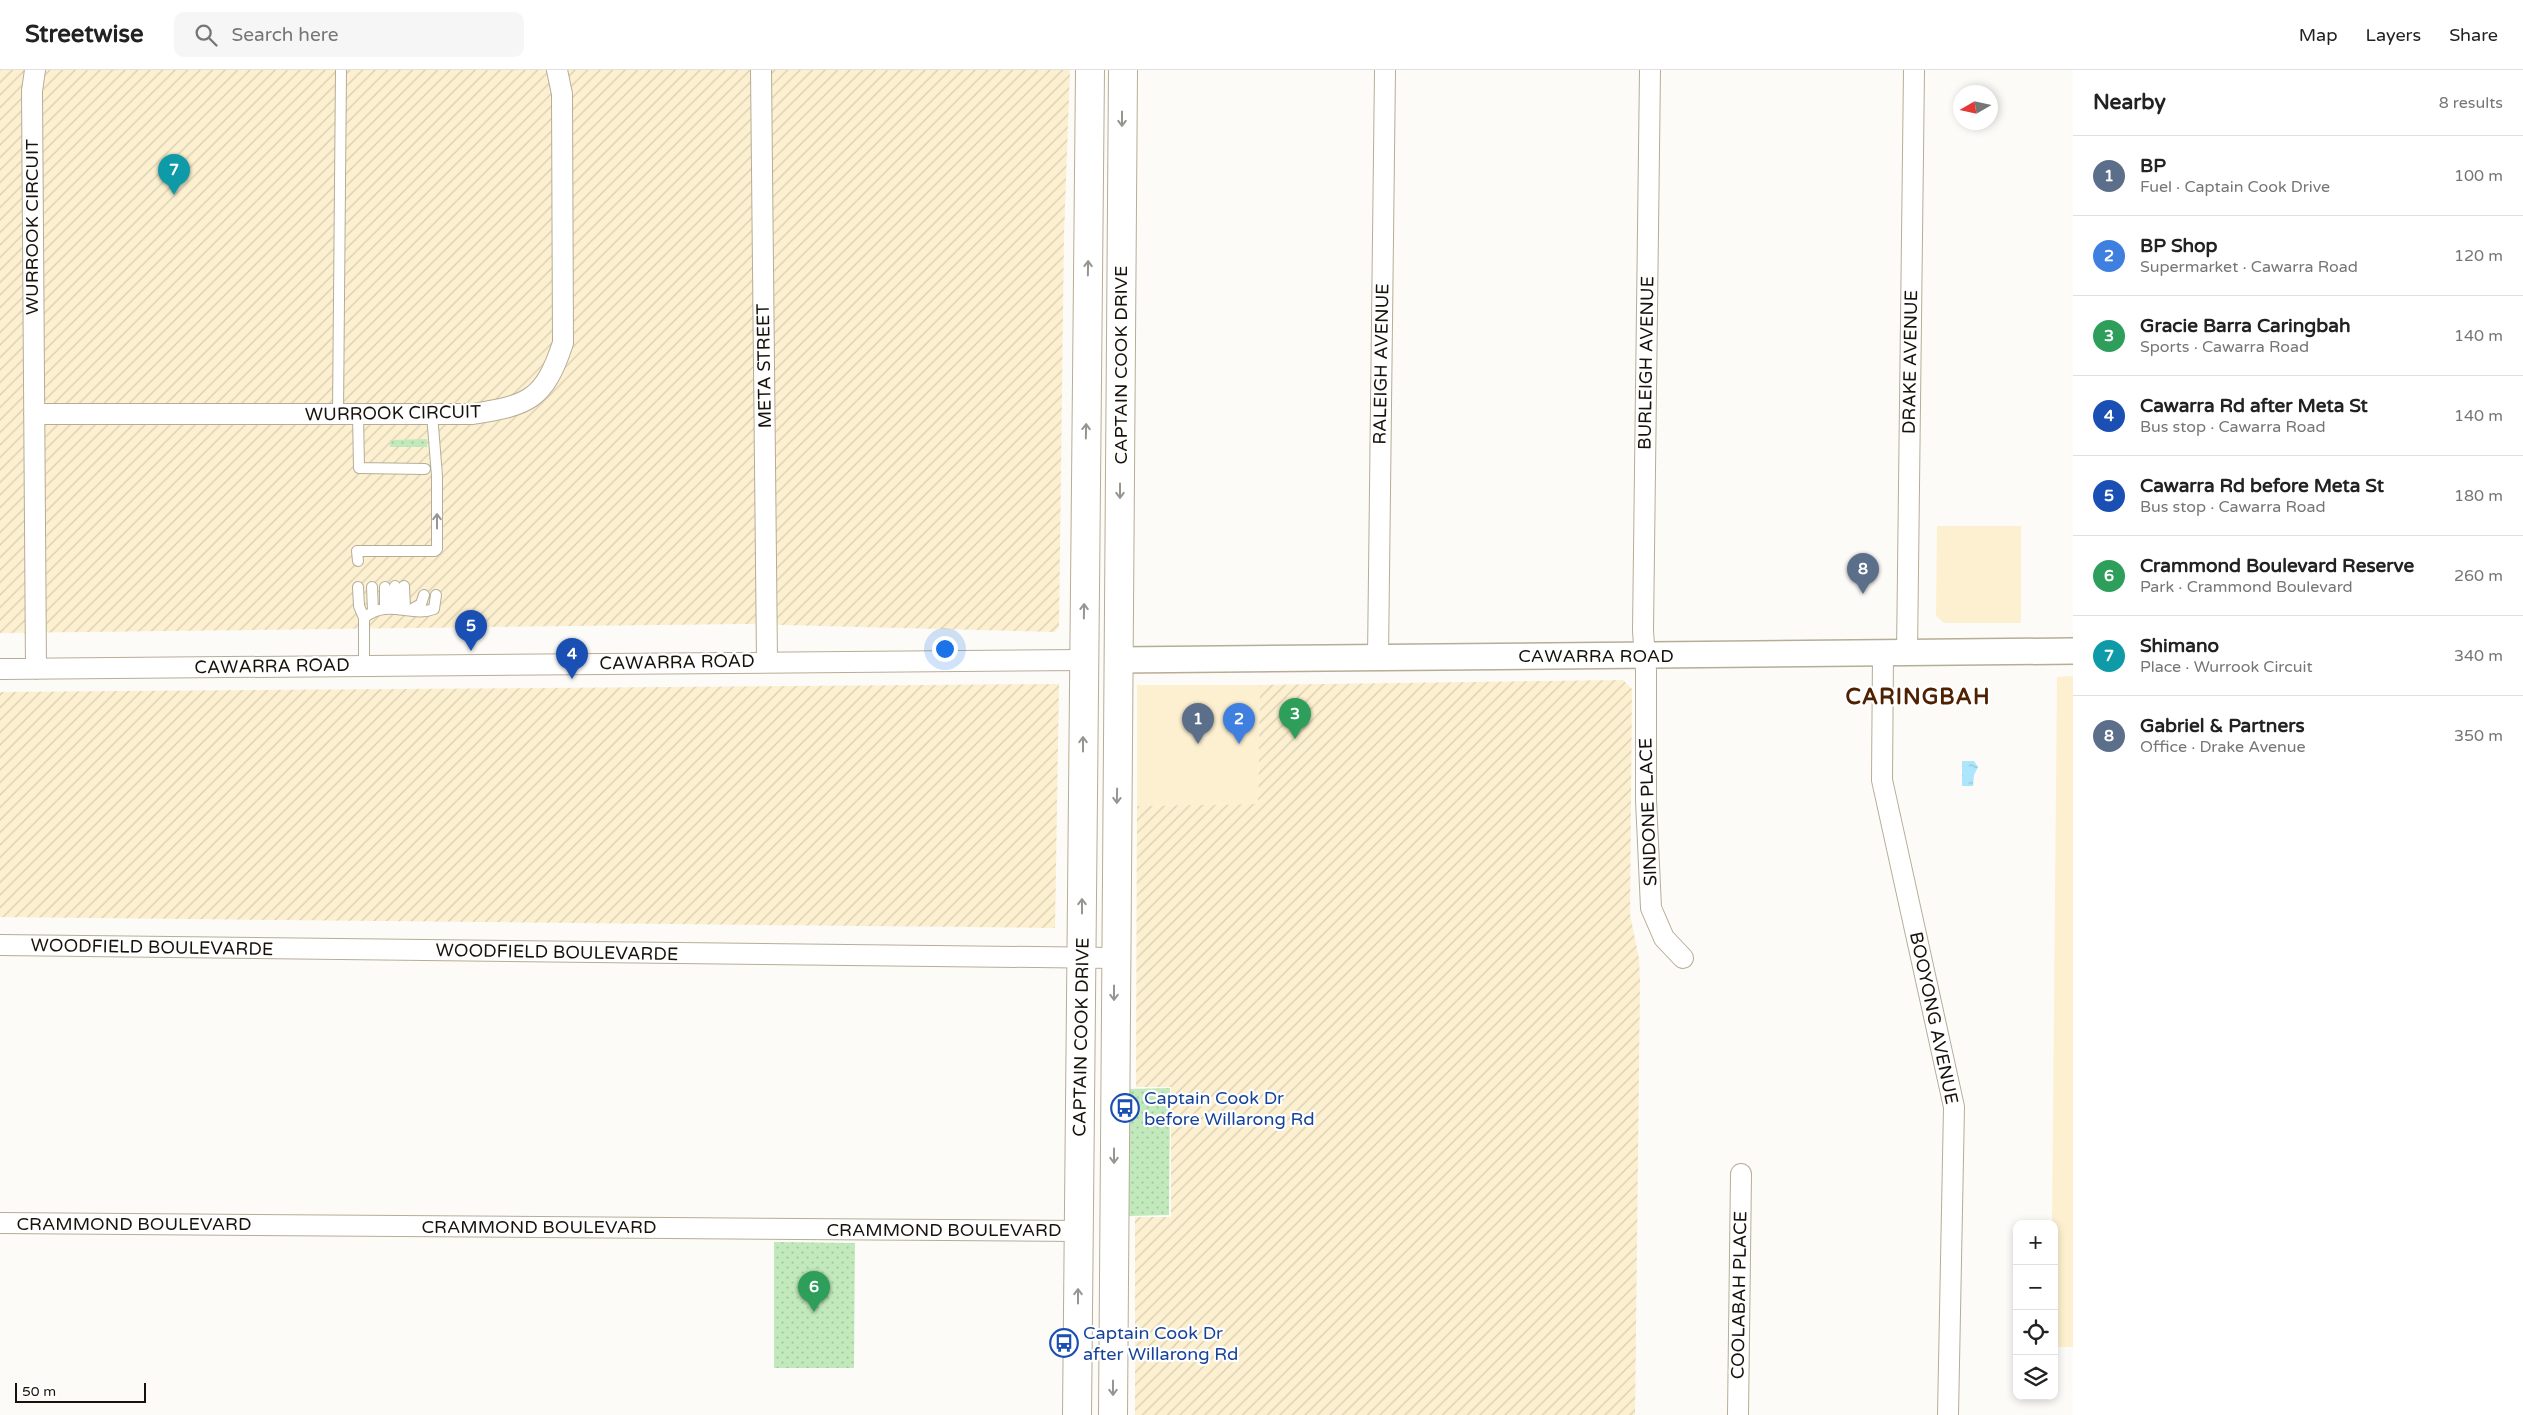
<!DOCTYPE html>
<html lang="en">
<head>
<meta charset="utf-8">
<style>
	body { margin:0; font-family:"Varela Round",sans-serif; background:#f6f6f6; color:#222 }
	.controls { position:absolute; right:15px; bottom:15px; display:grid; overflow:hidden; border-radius:10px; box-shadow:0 2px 8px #0003 }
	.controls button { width:45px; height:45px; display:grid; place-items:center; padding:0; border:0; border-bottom:1px solid #e0e0e0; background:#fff; color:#222; font:25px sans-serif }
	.compass { position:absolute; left:1953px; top:15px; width:45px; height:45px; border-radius:50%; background:#fff; box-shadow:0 2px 8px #0003; rotate:261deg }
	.scale { position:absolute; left:15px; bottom:12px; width:131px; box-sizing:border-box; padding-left:5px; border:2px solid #17130b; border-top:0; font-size:14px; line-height:18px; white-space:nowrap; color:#17130b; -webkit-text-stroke:4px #fff; paint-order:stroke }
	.you { position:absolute; left:944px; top:578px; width:18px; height:18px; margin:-12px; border:4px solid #fff; border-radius:50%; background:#1a73e8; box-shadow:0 0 0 8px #1a73e833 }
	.badge { display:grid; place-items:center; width:32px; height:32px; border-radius:50%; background:#1a73e8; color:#fff; font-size:16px; font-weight:700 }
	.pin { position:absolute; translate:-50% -41px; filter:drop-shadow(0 1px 2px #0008) }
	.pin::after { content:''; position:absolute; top:26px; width:18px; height:15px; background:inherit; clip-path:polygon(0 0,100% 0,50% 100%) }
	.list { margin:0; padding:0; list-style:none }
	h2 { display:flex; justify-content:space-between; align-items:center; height:65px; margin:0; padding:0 20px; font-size:21px }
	h2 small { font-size:16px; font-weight:400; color:#767676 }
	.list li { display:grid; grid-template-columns:32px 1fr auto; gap:15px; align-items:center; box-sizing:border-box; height:80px; padding:0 20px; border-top:1px solid #e0e0e0 }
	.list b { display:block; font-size:19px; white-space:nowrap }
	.list p { margin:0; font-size:16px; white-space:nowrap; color:#767676 }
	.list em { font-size:16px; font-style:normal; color:#767676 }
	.icon { flex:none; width:28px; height:28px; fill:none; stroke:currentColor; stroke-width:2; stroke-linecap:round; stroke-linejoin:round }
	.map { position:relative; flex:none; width:2073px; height:1345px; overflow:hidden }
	header { display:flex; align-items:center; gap:30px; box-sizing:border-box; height:70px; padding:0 25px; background:#fff; border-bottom:1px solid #e0e0e0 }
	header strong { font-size:24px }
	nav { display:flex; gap:28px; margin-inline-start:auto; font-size:18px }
	.search { width:350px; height:45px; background:#f6f6f6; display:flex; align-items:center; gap:12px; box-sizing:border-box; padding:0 18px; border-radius:10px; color:#767676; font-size:19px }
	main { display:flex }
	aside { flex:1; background:#fff }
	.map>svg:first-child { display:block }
</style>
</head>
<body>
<header>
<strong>Streetwise</strong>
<div class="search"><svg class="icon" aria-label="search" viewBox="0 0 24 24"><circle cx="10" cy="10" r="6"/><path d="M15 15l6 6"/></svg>Search here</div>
<nav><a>Map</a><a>Layers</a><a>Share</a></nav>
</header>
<main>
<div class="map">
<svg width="2073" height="1345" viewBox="0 0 2073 1345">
	<defs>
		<pattern id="industrial-furrows" width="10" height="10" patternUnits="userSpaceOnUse" patternTransform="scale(1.25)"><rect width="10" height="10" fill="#fdf0d0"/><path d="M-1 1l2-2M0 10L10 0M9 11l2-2" fill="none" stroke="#d8cdb1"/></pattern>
		<pattern id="park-dots" width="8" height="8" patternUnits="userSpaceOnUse" patternTransform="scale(1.25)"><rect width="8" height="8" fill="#c1e9bb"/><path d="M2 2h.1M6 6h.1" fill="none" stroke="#a5c79f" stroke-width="1.8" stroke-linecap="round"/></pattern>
		<pattern id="water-ripples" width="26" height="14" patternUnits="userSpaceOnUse" patternTransform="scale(1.25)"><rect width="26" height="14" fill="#ade5fc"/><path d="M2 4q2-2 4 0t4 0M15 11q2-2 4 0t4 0" fill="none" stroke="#94c4d7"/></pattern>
	</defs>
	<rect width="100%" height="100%" fill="#fdfbf7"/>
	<path fill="#fdf0d0" d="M1937,456H2021V553H1944L1936,546Z
		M2073,606V1277H2054V1154H2052L2057,607Z
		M1137,615H1260L1258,734L1137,736Z"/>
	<path fill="url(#industrial-furrows)" d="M0,0H1070L1064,165L1059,557L1055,562L746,554L0,563Z
		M1623,610L1632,619L1630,844L1639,889L1640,912L1635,1345H1135V1147H1171V1017H1136L1137,736L1258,734L1260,615Z
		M1059,614L1055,858L0,847V622Z"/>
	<path fill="url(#park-dots)" d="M427,369V377H390V370Z
		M1170,1018L1169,1145L1127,1146L1128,1019Z
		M774,1172L855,1173L854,1298H774Z"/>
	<path fill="url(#water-ripples)" d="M1962,691H1974L1978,697L1974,705L1973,716H1962Z"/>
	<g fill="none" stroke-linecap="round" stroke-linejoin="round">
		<defs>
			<path id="service" d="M338,344L341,0
				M358,344L359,398L425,399
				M358,491L357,481H435L437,479V406L432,344
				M395,516V539
				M404,516L405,539
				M358,517L359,536L364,548V595
				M372,517L373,541
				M385,539V517
				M412,539L421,534L424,525
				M364,548C387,528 411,548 434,539L436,525"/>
			<path id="minor" d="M35,0L32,21L36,599
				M761,0L767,591
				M1650,0L1643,561L1646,601V730L1651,838L1664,868L1683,888
				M34,344H473C529,335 544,330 563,273L562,24L557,0
				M1883,584L1882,710L1954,1037L1948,1345
				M1907,584L1914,0
				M1378,588L1385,0
				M0,599L1084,590
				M0,875L1114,888
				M0,1153L1078,1161
				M1738,1345L1741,1104"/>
			<path id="tertiary" d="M1119,590L2073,581"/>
			<path id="secondary" d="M1077,1345L1090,0
				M1113,1345L1123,0"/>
		</defs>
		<use href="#service" stroke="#b6ad96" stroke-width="12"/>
		<use href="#minor" stroke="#b6ad96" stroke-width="22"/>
		<use href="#tertiary" stroke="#b6ad96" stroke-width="28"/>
		<use href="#secondary" stroke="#b6ad96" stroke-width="30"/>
		<use href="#service" stroke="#fff" stroke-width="10"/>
		<use href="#minor" stroke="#fff" stroke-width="20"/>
		<use href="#tertiary" stroke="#fff" stroke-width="25"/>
		<use href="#secondary" stroke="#fff" stroke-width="28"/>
	</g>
	<defs><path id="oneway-shaft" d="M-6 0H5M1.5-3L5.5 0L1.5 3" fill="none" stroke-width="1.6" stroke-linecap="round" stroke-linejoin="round" transform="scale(1.25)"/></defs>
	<g stroke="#979591">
		<use href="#oneway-shaft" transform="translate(1122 49) rotate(90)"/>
		<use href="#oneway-shaft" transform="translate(1088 198) rotate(-89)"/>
		<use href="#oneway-shaft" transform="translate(1086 361) rotate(-89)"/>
		<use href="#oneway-shaft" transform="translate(1120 421) rotate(90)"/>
		<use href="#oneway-shaft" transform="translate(437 451) rotate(-90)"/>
		<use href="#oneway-shaft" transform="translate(1084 541) rotate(-89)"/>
		<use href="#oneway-shaft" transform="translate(1083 674) rotate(-90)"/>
		<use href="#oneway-shaft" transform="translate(1117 726) rotate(91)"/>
		<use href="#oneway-shaft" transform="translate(1082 836) rotate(-90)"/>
		<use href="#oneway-shaft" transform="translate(1114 923) rotate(90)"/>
		<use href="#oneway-shaft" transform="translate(1114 1086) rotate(90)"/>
		<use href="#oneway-shaft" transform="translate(1078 1226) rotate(-90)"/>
		<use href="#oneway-shaft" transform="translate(1113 1318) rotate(90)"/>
	</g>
	<defs>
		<symbol id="bus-ring" viewBox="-11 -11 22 22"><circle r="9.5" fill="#fff" stroke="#1a4fb4" stroke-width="1.5"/><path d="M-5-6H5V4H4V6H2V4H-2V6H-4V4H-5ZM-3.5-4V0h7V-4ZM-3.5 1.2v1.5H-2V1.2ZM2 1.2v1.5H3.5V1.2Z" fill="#1a4fb4"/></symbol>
	</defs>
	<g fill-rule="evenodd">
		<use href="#bus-ring" x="1109" y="1022" width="32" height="32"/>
		<use href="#bus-ring" x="1048" y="1257" width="32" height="32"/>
	</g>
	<g text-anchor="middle" stroke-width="4.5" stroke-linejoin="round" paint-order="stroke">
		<g font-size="18" fill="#17130b" stroke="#fff">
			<text transform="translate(32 157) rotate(-90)" y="6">WURROOK CIRCUIT</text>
			<text transform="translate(1910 292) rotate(-89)" y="6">DRAKE AVENUE</text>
			<text transform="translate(1646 293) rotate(-89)" y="6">BURLEIGH AVENUE</text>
			<text transform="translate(1381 294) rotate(-89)" y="6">RALEIGH AVENUE</text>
			<text transform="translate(1121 295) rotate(-90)" y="6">CAPTAIN COOK DRIVE</text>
			<text transform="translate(764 296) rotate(-91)" y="6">META STREET</text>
			<text transform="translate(393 343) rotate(-1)" y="6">WURROOK CIRCUIT</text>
			<text x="1596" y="592">CAWARRA ROAD</text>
			<text transform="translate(677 592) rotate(-1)" y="6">CAWARRA ROAD</text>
			<text transform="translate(272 596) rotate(-1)" y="6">CAWARRA ROAD</text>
			<text transform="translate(1648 742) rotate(-92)" y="6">SINDONE PLACE</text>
			<text transform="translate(152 877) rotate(1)" y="6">WOODFIELD BOULEVARDE</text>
			<text transform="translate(557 882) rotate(1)" y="6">WOODFIELD BOULEVARDE</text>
			<text transform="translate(1934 948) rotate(78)" y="6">BOOYONG AVENUE</text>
			<text transform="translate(1081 967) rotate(-89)" y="6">CAPTAIN COOK DRIVE</text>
			<text x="134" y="1160">CRAMMOND BOULEVARD</text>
			<text x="539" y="1163">CRAMMOND BOULEVARD</text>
			<text x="944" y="1166">CRAMMOND BOULEVARD</text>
			<text transform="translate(1739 1225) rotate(-89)" y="6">COOLABAH PLACE</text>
		</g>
		<g font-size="18" fill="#164399" stroke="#fff" text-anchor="start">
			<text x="1144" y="1034">Captain Cook Dr<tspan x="1144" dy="21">before Willarong Rd</tspan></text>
			<text x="1083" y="1269">Captain Cook Dr<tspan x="1083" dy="21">after Willarong Rd</tspan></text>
		</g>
		<g font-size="22" font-weight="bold" letter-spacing="1" fill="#4f2102" stroke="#fff">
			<text x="1918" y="634">CARINGBAH</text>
		</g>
	</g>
</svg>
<div class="controls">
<button>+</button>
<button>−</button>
<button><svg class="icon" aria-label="locate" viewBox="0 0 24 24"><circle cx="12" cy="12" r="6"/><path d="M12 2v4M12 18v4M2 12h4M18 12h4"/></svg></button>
<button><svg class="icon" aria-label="layers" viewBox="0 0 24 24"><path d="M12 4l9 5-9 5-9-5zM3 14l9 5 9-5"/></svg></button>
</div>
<svg class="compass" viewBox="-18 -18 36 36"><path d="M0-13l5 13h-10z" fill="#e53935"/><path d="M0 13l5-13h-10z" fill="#767676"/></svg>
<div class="scale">50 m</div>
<div class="you"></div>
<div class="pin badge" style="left:1198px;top:674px;background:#5c6f8a">1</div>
<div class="pin badge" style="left:1239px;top:674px;background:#3f7fe0">2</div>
<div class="pin badge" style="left:1295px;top:669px;background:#2e9e5b">3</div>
<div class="pin badge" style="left:572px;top:609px;background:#1a4fb4">4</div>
<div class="pin badge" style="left:471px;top:581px;background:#1a4fb4">5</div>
<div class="pin badge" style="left:814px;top:1242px;background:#2e9e5b">6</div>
<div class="pin badge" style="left:174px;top:125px;background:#0f9aa8">7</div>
<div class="pin badge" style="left:1863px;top:524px;background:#5c6f8a">8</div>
</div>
<aside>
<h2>Nearby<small>8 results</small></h2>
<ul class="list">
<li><span class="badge" style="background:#5c6f8a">1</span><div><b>BP</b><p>Fuel · Captain Cook Drive</p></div><em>100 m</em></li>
<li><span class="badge" style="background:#3f7fe0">2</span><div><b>BP Shop</b><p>Supermarket · Cawarra Road</p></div><em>120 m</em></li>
<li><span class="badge" style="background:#2e9e5b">3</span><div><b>Gracie Barra Caringbah</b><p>Sports · Cawarra Road</p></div><em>140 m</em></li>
<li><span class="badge" style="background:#1a4fb4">4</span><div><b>Cawarra Rd after Meta St</b><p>Bus stop · Cawarra Road</p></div><em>140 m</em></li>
<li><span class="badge" style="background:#1a4fb4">5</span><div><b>Cawarra Rd before Meta St</b><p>Bus stop · Cawarra Road</p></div><em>180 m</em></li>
<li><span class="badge" style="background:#2e9e5b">6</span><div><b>Crammond Boulevard Reserve</b><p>Park · Crammond Boulevard</p></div><em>260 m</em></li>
<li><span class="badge" style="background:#0f9aa8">7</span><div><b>Shimano</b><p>Place · Wurrook Circuit</p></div><em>340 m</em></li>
<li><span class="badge" style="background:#5c6f8a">8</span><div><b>Gabriel &amp; Partners</b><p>Office · Drake Avenue</p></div><em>350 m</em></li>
</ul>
</aside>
</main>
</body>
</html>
